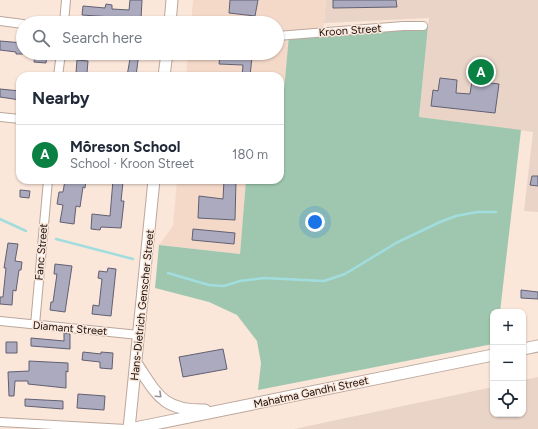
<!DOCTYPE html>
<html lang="en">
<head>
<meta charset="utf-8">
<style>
	body { margin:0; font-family:Figtree,sans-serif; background:#f6f6f7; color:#1f2937 }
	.controls { position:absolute; right:12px; bottom:12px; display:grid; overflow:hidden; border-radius:8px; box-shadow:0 1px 3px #0004 }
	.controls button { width:36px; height:36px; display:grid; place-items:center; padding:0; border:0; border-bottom:1px solid #e0e1e3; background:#fff; color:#1f2937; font:20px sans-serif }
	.you { position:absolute; left:315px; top:222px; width:14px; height:14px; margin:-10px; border:3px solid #fff; border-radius:50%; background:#1a73e8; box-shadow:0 0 0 6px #1a73e833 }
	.badge { display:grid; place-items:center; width:26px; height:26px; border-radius:50%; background:#0b8043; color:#fff; font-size:13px; font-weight:700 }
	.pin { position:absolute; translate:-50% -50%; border:2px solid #fff; box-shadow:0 1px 4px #0006 }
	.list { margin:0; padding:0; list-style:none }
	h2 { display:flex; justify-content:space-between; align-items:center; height:52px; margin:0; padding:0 16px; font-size:17px }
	h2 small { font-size:13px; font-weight:400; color:#747a83 }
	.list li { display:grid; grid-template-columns:26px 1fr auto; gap:12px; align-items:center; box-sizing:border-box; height:60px; padding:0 16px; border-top:1px solid #e0e1e3 }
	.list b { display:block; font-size:15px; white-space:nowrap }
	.list p { margin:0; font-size:13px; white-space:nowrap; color:#747a83 }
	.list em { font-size:13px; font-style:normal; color:#747a83 }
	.icon { flex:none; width:22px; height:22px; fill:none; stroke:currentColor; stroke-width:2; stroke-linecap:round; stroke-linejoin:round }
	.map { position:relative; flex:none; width:538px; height:429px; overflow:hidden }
	.search { position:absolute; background:#fff; box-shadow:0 1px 3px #0004; left:16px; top:16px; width:268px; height:44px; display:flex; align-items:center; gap:10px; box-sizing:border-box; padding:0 14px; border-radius:22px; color:#747a83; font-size:15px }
	.panel { position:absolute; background:#fff; box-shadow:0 1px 3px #0004; left:16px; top:72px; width:268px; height:112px; border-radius:12px }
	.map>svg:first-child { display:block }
</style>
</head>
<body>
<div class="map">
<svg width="538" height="429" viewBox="0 0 538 429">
	<rect width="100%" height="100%" fill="#fbe6da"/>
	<path fill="#f4d9c9" d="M193,0H326L323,32L289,35L280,135V76H186L188,53H277V23H191Z
		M177,180H246L240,254L159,245L173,226Z"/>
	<path fill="#ead4c8" d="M326,0H538V212L524,211L533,132L419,117L429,18L324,23Z
		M538,377V429H294L493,387V414H523V380Z"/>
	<path fill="#9fc7af" d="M418,26L428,27L419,117L521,130L500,312H493V344L258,390L261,363L257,341L237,315L209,302L155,288L159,245L240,254L246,180H280V135L289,35Z"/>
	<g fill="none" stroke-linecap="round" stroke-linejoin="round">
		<path stroke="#a1dddd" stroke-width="2.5" d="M0,219L26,231
			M56,239L133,259
			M168,273L209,285L224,286L240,281L264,278L324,281L345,274L396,243L440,222L456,216L477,212H496"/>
	</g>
	<path fill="#abaabe" stroke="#616072" d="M130,0H142L141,19L82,15L83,6L105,8L106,4L112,5V9L129,10Z
		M230,0H258L255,16L229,13Z
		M333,0H396L397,7L333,8Z
		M0,41L23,43V54H16V52L0,50Z
		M35,53H47L46,63L34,62Z
		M131,53H139L136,76H127Z
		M220,56L252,57L250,76H242L243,65L219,64Z
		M77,60L88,61L87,73H76Z
		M440,78L457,80L456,93L470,94L472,81L499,84L495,113L431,106L433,90L438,91Z
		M0,89L20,91V100L0,97Z
		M532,176H538V186L530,185Z
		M65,180H86L85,188L83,187L80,207L76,206L74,224L60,222L63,205L57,204L59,192H63Z
		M113,180L123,182L121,201H124L121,228L101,227L100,230L91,229L92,214L110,216Z
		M224,180H236L235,220L198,218L199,196L223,199Z
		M20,190L30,191L29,198L20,197Z
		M193,229L235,233L234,244L192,240Z
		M8,243L18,244L15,261L22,262L21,270H19L16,291L13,290L12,305L0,304V297H3L6,268H4Z
		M55,264L72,266L65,312L50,310L51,302H53L57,274H54Z
		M108,268L116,269L111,316L92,314L93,305L99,306L102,279L98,278L99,271L107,272Z
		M521,290L538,292V299L521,298Z
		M64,333L70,334V349L31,346V338L64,341Z
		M6,342H17V353H6Z
		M223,349L227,369L183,377L179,357Z
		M83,352L101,354V352L113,353L112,369L100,368V362L82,360Z
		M29,361L68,363V372L66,371V388L28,384V381H15L14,396H9L8,372L29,371Z
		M78,394L105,396L104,410L77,408Z
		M25,399L63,401V409L25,406Z"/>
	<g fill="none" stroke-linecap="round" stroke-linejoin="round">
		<defs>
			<path id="street" d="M0,21L23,24
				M64,23L66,0
				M277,36L403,26H423
				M58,76L61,53
				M0,117L20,119
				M0,321L139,335
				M35,325L48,180
				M0,422L126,429"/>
			<path id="secondary" d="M170,23L172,0
				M164,76L167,53
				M523,349L538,346
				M136,363C157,394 162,411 205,410
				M129,429L154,180
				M130,429L493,355"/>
		</defs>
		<use href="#street" stroke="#bba79c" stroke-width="10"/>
		<use href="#secondary" stroke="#bba79c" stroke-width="13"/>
		<use href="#street" stroke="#fff" stroke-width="8"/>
		<use href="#secondary" stroke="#fff" stroke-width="11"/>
	</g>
	<defs><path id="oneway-chevron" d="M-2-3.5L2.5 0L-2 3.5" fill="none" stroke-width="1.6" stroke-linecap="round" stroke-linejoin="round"/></defs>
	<use stroke="#979492" href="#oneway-chevron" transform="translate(159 395) rotate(43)"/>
	<g text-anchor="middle" stroke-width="3" stroke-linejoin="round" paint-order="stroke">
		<g font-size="11" fill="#18110d" stroke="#fbe6da">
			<text transform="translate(350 30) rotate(-4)" y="4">Kroon Street</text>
			<text transform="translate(41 252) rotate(-85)" y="4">Fanc Street</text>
			<text transform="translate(142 305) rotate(-84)" y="4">Hans-Dietrich Genscher Street</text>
			<text transform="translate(70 328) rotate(5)" y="4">Diamant Street</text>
			<text transform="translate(311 392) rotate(-12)" y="4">Mahatma Gandhi Street</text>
		</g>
	</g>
</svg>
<div class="controls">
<button>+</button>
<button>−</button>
<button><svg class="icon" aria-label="locate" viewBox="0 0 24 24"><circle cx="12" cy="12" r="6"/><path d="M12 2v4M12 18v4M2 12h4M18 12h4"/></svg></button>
</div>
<div class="you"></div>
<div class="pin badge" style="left:481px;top:72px">A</div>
<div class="search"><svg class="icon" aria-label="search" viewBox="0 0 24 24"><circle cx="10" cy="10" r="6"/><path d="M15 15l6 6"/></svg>Search here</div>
<section class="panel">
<h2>Nearby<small></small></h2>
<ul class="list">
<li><span class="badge">A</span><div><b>Môreson School</b><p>School · Kroon Street</p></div><em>180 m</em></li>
</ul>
</section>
</div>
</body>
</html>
